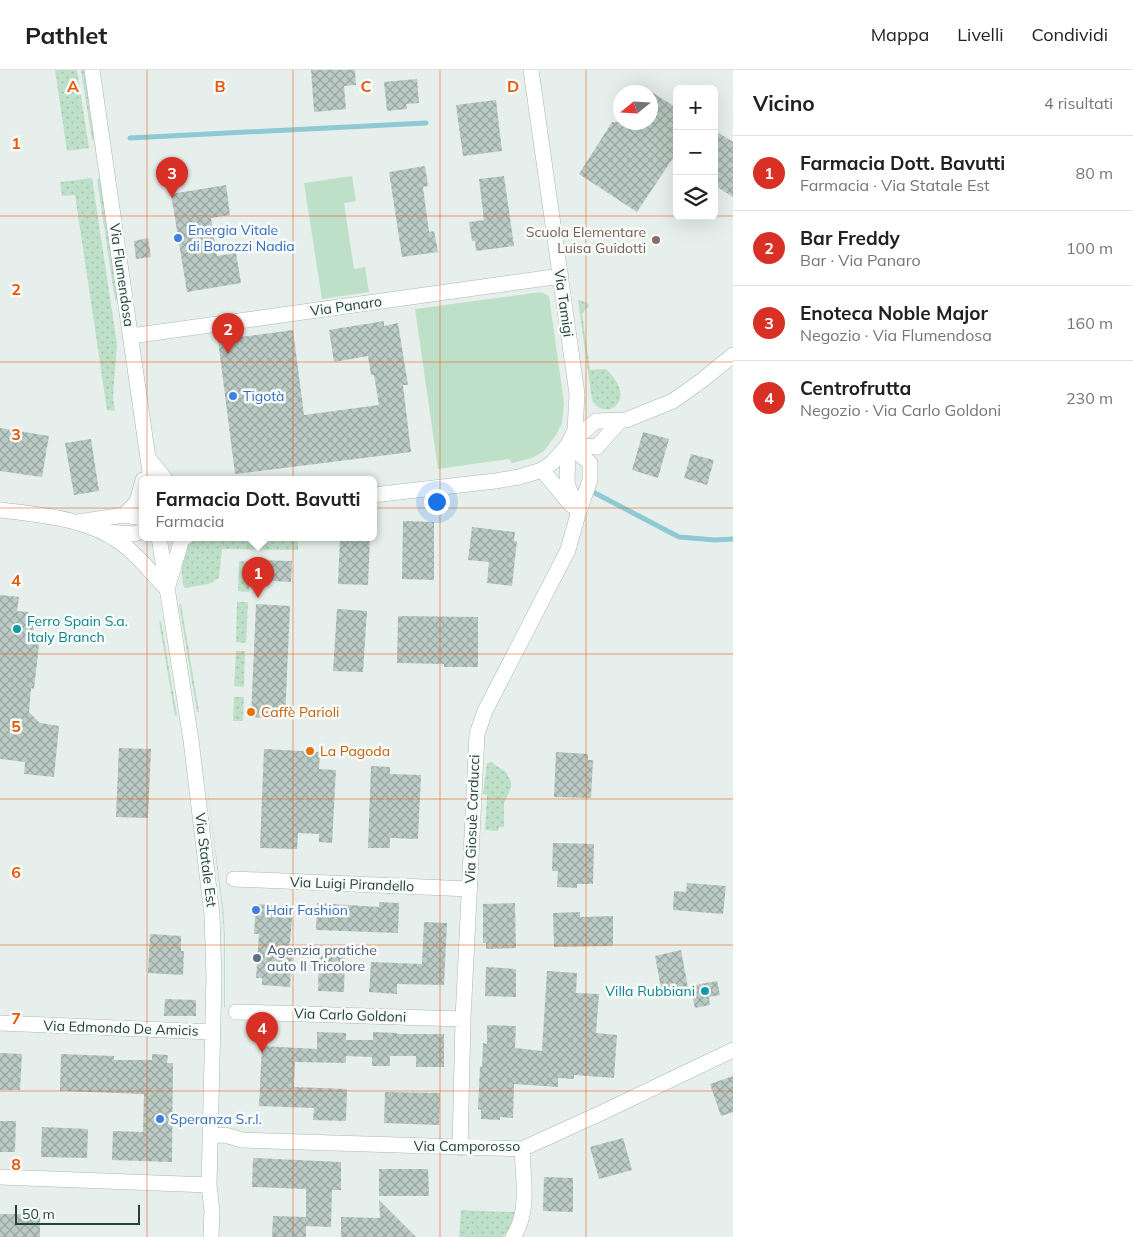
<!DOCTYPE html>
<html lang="it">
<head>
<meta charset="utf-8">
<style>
	body { margin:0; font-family:Mulish,sans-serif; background:#f6f6f6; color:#202124 }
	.controls { position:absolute; right:15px; top:15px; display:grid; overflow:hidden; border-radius:8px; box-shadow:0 5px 20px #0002 }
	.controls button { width:45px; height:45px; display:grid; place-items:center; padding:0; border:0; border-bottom:1px solid #e0e0e0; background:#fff; color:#202124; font:25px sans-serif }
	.compass { position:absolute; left:613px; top:15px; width:45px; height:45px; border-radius:50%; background:#fff; box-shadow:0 5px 20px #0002; rotate:252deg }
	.scale { position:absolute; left:15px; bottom:12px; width:125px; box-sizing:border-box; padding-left:5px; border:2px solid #24423a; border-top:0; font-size:14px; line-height:18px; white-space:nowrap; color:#24423a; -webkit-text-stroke:4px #f7fbf9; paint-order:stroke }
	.you { position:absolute; left:436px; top:431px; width:18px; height:18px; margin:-12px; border:4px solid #fff; border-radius:50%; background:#1a73e8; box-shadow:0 0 0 8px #1a73e833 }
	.badge { display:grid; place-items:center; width:32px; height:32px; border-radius:50%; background:#d93025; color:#fff; font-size:16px; font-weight:700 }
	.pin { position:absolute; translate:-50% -41px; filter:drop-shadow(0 1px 2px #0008) }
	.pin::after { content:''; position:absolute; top:26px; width:18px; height:15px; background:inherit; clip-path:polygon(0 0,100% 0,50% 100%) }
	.popup { position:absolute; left:139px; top:406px; width:238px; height:65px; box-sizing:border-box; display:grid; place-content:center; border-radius:8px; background:#fff; filter:drop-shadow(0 1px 4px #0005); font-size:16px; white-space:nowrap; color:#757577 }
	.popup b { font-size:19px; color:#202124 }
	.popup::after { content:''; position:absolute; left:50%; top:100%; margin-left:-10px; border:10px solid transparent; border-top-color:#fff }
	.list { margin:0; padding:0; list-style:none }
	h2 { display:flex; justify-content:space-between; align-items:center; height:65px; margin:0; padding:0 20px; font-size:21px }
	h2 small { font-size:16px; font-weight:400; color:#757577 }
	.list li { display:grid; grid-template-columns:32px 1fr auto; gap:15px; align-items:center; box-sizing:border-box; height:75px; padding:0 20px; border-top:1px solid #e0e0e0 }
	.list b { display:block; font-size:19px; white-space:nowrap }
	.list p { margin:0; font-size:16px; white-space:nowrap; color:#757577 }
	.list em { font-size:16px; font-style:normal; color:#757577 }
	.icon { flex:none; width:28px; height:28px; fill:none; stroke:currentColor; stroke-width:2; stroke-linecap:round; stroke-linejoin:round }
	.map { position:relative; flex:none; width:733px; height:1167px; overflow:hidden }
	header { display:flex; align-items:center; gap:30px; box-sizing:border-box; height:70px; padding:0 25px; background:#fff; border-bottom:1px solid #e0e0e0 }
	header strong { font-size:24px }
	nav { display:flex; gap:28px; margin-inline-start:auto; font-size:18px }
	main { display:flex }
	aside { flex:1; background:#fff }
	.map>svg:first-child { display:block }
</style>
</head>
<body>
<header>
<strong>Pathlet</strong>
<nav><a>Mappa</a><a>Livelli</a><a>Condividi</a></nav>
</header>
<main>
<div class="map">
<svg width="733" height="1167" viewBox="0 0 733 1167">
	<defs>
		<pattern id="grass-dots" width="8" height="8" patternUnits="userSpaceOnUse" patternTransform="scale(1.25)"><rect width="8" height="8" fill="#bfe0c8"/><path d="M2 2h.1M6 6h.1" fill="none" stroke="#a4c1ad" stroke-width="1.8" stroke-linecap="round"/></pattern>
		<pattern id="building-cross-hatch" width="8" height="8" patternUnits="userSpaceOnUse" patternTransform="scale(1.25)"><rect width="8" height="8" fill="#bbcac4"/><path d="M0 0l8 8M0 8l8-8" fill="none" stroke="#98a6a0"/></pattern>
	</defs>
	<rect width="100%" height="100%" fill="#e6efeb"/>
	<path fill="url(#grass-dots)" d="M55,0H77L89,78L67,81Z
		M81,0H84L94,70H92Z
		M92,108L117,274L113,327L115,341L107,340L75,125L62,126L60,112Z
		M97,109H100L118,230H115Z
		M578,230L587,232L589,236L582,243L590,300L606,299C640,331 605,353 592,330Z
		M194,467H298V480L222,479L219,508L209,514L184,518C180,499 180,481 194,467Z
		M239,491H250L249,522L238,521Z
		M237,532H248L246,573L236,572Z
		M179,534H181L199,642H197Z
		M159,551H161L177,645L175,646Z
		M236,581H245L244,617L234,616Z
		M234,627H244L243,651H233Z
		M491,692L506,702L511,712V718L504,733V757H499L498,761L485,760L487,725L483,724L487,693Z
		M205,699L223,837L225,866V938H224V865L222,837Z
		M461,1140L512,1142H515L509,1160L503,1167H459Z"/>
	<path fill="#bfe0c8" d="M352,106L356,131L344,133L354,199L365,197L369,222L322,229L304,113Z
		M541,222L549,226L564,333L562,353L556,365L544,381L532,388L512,393L509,389L438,399L415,239Z"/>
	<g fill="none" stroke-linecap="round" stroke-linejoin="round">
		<path stroke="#8ec9d4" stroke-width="5" d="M130,68L426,53
			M593,422L679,467L715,470L733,469"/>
	</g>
	<path fill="url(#building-cross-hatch)" d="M311,0H355L356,15L344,16L346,39L314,42Z
		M417,9L419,33L406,34L407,39L387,41L384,12Z
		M650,21L677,38V82L637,142L579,104L612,52H650Z
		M496,30L502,81L463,86L456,35Z
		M714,60L733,72V127L714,115Z
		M425,96L428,116L423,117L429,162L434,161L438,182L402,187L389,102Z
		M504,106L514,176L476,181L475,171H472L469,152L484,150L479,109Z
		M226,115L230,145L211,148L217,186L236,183L241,213L187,222L171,124Z
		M148,168L151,187L136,189L134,171Z
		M384,251V256L398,253L408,315H403L411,382L235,404L218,270L293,260L304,345L379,335L374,305H371L368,286L334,292L329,260Z
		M0,358L49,366L42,407L0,401Z
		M643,362L669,369L658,408L632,400Z
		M91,369L99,421L74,425L65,373Z
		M691,384L714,390L707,415L684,408Z
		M403,451L434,452V510L402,509Z
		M472,457L515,462L514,471H517L512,516L487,513L489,492L468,490Z
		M340,467H370L368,515L338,514Z
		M258,490L292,491L291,512L257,510Z
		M0,525L19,527L17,541L28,542L39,575L34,619L31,618L29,642L40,653L59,656L54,707L24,704L25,692L0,689Z
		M256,534L290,536L285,649L251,647Z
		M337,539L367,541L363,602L333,601Z
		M398,546L478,547V597H444V594L397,593Z
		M119,678L151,679L148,748L116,747Z
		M264,679L320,682L319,699L336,700L332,773L319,772V764L298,763L297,779L260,778Z
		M556,682L588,684V690H593L591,728L554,727Z
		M371,696L390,697V704L421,705L418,769L390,768V778H368Z
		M553,773L594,774L593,814H577V818L557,817L558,801H552Z
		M687,813L726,816L723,844L673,840L674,821L686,822Z
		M379,832L399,833L398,863L316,860L317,833L379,837Z
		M515,833L516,878L486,879V873H483V834Z
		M256,834L293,836L289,884H292L290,917L262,915V908H256L259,864H254Z
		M580,842V847L613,846V876L554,877L553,843Z
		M424,852L447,853L444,915L397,914V924L369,922L371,892L422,894Z
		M150,864L181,866V881H184L183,905L148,903Z
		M681,880L688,918L662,923L655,886Z
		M319,885L345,886L344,922L318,921Z
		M486,897L516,899V927L485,926Z
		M547,901L577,903L576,923L599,924L596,963L617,965L614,1008L574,1005V1009L558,1008V1017L514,1014L513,1048L500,1047V1050L481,1049V1040L478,1039L480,996L482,997L483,973L487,974V955L516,956L515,978L542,981Z
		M717,911L720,925L709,927L710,935L695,938L690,916Z
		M165,929L196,930V946H164Z
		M317,962L346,963V970H373V962L397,963V964H444V997H416V986H390V996H372V987L346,986V993L295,992L294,1017L347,1019L346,1051L313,1050L314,1038L259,1036L262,976L317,979Z
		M0,983L22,984L20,1020H0Z
		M61,984L114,986V990H152V984L168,985L167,993H173L172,1092L112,1090L113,1061L143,1062L144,1024L60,1021Z
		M733,1006V1042L721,1046L710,1014Z
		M385,1022L440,1023L439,1055L384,1053Z
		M0,1051H16L15,1082H0Z
		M42,1057L88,1059L87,1088L41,1087Z
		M623,1068L632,1100L599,1109L590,1077Z
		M253,1088L341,1092V1120H332L331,1157L306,1156V1153V1167H272L273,1146L306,1147V1119L252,1117Z
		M379,1099H428L429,1126H379Z
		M544,1107L573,1108V1142L543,1141Z
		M379,1130L416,1167H341V1147L380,1148Z
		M0,1144H40V1167H0Z"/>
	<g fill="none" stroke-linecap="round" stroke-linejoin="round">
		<defs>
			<path id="minor" d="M92,0L151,409
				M131,266L561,206
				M620,351L597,377L568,375L596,351L626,350L673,331L701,311L733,285
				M568,375L567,413L578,444
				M149,389L165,409
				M542,400L571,435
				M373,425L495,411L519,407L542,400L553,392L568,375L575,360L577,324L531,0
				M0,440C40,445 87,448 121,473C138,485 152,504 167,519L182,469L186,467
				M124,445L143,448
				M78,452L124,445L137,432L143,410
				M106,462L134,464L143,461
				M159,467L191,670L212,845L214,907L209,1115L212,1141L211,1167
				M234,809L470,819
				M236,942L463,949
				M0,953L212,962
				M210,1066L225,1065L242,1070L522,1079L601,1043L733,980
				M460,1078L463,949L477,664L485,641L568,480L578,444L590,410V393L568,375
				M0,1107L209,1115
				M513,1167C530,1142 523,1108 522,1079"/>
		</defs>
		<use href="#minor" stroke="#a8b8b2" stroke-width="16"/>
		<use href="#minor" stroke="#fff" stroke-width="15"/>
	</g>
	<path fill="none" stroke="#e8590c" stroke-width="1" stroke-opacity="0.55" d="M147,0V1167M293,0V1167M440,0V1167M586,0V1167M0,146H677M714,146H733M0,292H733M0,438H733M0,584H733M0,729H733M0,875H733M0,1021H733"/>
	<g fill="#3f7fe0" stroke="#f7fbf9" stroke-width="2">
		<circle cx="178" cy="168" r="5"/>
		<circle cx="233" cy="326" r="5"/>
		<circle cx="256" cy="840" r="5"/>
		<circle cx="160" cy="1049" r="5"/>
	</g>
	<circle fill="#8d6e63" stroke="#f7fbf9" stroke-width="2" cx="656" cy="170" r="5"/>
	<g fill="#0f9aa8" stroke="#f7fbf9" stroke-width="2">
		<circle cx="17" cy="559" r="5"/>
		<circle cx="705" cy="921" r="5"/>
	</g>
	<g fill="#e8710a" stroke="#f7fbf9" stroke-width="2">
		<circle cx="251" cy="642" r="5"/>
		<circle cx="310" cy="681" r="5"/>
	</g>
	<circle fill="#5c6f8a" stroke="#f7fbf9" stroke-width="2" cx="257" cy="888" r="5"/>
	<g text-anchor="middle" stroke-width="5" stroke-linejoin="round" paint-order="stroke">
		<g font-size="14" fill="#366cbe" stroke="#f7fbf9" text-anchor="start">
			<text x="188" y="165">Energia Vitale<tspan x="188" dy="16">di Barozzi Nadia</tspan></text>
			<text x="243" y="331">Tigotà</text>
			<text x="266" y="845">Hair Fashion</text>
			<text x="170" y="1054">Speranza S.r.l.</text>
		</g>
		<g font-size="14" fill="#785e54" stroke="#f7fbf9" text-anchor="end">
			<text x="646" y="167">Scuola Elementare<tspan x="646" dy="16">Luisa Guidotti</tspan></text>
		</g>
		<g font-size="14" fill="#24423a" stroke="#f7fbf9">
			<text transform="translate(122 205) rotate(82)" y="5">Via Flumendosa</text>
			<text transform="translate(564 233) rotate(82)" y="5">Via Tamigi</text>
			<text transform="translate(346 236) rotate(-8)" y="5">Via Panaro</text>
			<text transform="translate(472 749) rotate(-88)" y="5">Via Giosuè Carducci</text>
			<text transform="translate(206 790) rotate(83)" y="5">Via Statale Est</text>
			<text transform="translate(352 814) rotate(2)" y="5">Via Luigi Pirandello</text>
			<text transform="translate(350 945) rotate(2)" y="5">Via Carlo Goldoni</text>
			<text transform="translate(121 958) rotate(2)" y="5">Via Edmondo De Amicis</text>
			<text x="467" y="1081">Via Camporosso</text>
		</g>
		<g font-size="14" fill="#0d838f" stroke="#f7fbf9" text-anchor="start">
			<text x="27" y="556">Ferro Spain S.a.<tspan x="27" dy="16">Italy Branch</tspan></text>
			<text x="695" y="926" text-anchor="end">Villa Rubbiani</text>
		</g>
		<g font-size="14" fill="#c56008" stroke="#f7fbf9" text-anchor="start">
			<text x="261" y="647">Caffè Parioli</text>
			<text x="320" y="686">La Pagoda</text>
		</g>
		<g font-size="14" fill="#4e5e75" stroke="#f7fbf9" text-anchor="start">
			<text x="267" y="885">Agenzia pratiche<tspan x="267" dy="16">auto Il Tricolore</tspan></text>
		</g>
	</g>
	<g font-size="16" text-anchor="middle" font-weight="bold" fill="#e8590c" stroke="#f7fbf9" stroke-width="5" stroke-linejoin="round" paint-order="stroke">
		<text x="73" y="22">A</text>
		<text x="220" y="22">B</text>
		<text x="366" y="22">C</text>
		<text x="513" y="22">D</text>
		<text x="16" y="79">1</text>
		<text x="16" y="225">2</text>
		<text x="16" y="370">3</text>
		<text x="16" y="516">4</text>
		<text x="16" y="662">5</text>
		<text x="16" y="808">6</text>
		<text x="16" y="954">7</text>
		<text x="16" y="1100">8</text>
	</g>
</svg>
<div class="controls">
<button>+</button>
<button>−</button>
<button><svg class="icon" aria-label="layers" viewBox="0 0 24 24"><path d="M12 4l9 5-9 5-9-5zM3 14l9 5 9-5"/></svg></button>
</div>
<svg class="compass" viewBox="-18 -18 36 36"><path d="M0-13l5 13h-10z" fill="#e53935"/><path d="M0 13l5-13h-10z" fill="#757577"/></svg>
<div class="scale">50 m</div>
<div class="you"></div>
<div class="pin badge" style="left:258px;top:528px">1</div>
<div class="popup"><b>Farmacia Dott. Bavutti</b>Farmacia</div>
<div class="pin badge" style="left:228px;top:284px">2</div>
<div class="pin badge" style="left:172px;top:128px">3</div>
<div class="pin badge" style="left:262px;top:983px">4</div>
</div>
<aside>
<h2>Vicino<small>4 risultati</small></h2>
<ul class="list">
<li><span class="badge">1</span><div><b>Farmacia Dott. Bavutti</b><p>Farmacia · Via Statale Est</p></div><em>80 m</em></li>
<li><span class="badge">2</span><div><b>Bar Freddy</b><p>Bar · Via Panaro</p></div><em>100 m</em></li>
<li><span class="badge">3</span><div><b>Enoteca Noble Major</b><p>Negozio · Via Flumendosa</p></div><em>160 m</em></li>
<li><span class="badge">4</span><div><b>Centrofrutta</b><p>Negozio · Via Carlo Goldoni</p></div><em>230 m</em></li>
</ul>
</aside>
</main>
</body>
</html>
